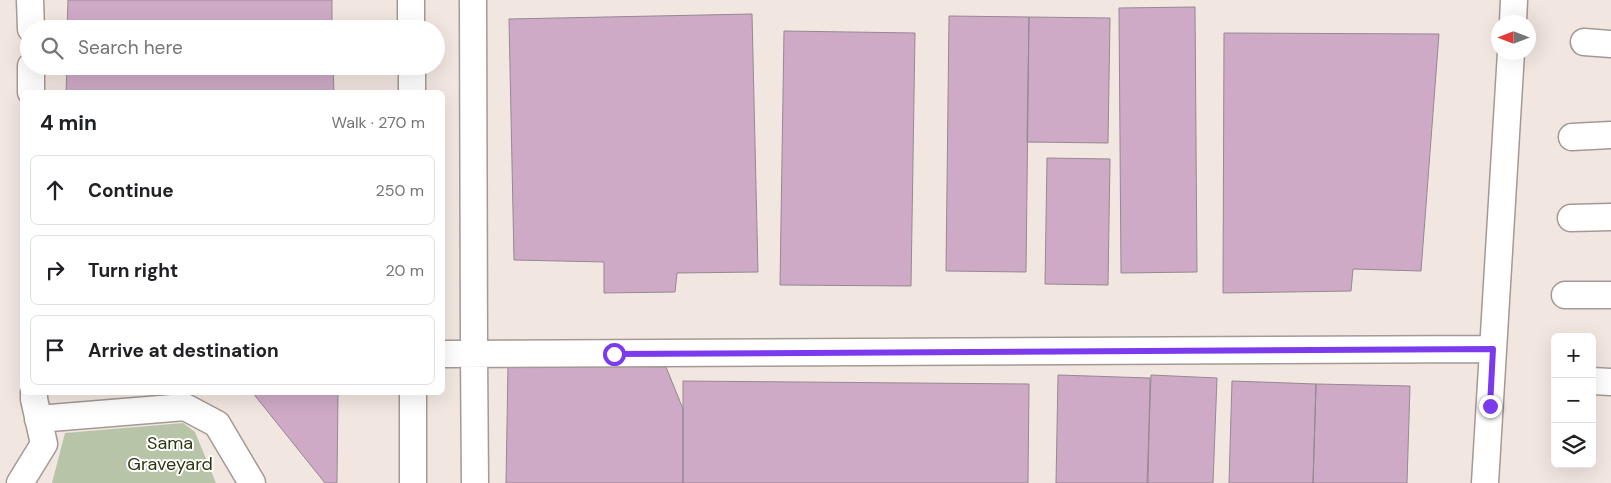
<!DOCTYPE html>
<html lang="en">
<head>
<meta charset="utf-8">
<style>
	body { margin:0; font-family:"DM Sans",sans-serif; background:#f6f6f6; color:#202124 }
	.controls { position:absolute; right:15px; bottom:15px; display:grid; overflow:hidden; border-radius:8px; box-shadow:0 5px 20px #0002 }
	.controls button { width:45px; height:45px; display:grid; place-items:center; padding:0; border:0; border-bottom:1px solid #e0e0e0; background:#fff; color:#202124; font:25px sans-serif }
	.compass { position:absolute; left:1491px; top:15px; width:45px; height:45px; border-radius:50%; background:#fff; box-shadow:0 5px 20px #0002; rotate:270deg }
	.stop { position:absolute; width:15px; height:15px; margin:-11px; border:4px solid #7c3aed; border-radius:50%; background:#fff }
	.stop.end { background:#7c3aed; border-color:#fff; box-shadow:0 1px 5px #0008 }
	.list { margin:0; padding:0; list-style:none }
	h2 { display:flex; justify-content:space-between; align-items:center; height:65px; margin:0; padding:0 20px; font-size:21px }
	h2 small { font-size:16px; font-weight:400; color:#757577 }
	.list li { display:grid; grid-template-columns:32px 1fr auto; gap:15px; align-items:center; box-sizing:border-box; height:70px; margin:0 10px 10px; padding:0 10px; border:1px solid #e0e0e0; border-radius:8px }
	.list b { display:block; font-size:19px; white-space:nowrap }
	.list em { font-size:16px; font-style:normal; color:#757577 }
	.icon { flex:none; width:28px; height:28px; fill:none; stroke:currentColor; stroke-width:2; stroke-linecap:round; stroke-linejoin:round }
	.map { position:relative; flex:none; width:1611px; height:483px; overflow:hidden }
	.search { position:absolute; background:#fff; box-shadow:0 5px 20px #0002; left:20px; top:20px; width:425px; height:55px; display:flex; align-items:center; gap:12px; box-sizing:border-box; padding:0 18px; border-radius:28px; color:#757577; font-size:19px }
	.panel { position:absolute; background:#fff; box-shadow:0 5px 20px #0002; left:20px; top:90px; width:425px; height:305px; border-radius:8px }
	.map>svg:first-child { display:block }
</style>
</head>
<body>
<div class="map">
<svg width="1611" height="483" viewBox="0 0 1611 483">
	<rect width="100%" height="100%" fill="#f2e6e0"/>
	<path fill="#b7c4a7" d="M183,423L195,432L216,483H52L65,433Z"/>
	<path fill="#ceaac6" stroke="#938a91" d="M68,0H332V29H67Z
		M1195,7L1197,272L1121,273L1119,8Z
		M752,14L758,272L677,273L675,292L604,293V262L514,260L509,19Z
		M949,16L1029,17L1026,272L946,271Z
		M1029,17L1110,18L1108,143L1027,142Z
		M784,31L915,33L911,286L780,285Z
		M1224,33L1439,34L1421,271L1353,269L1351,291L1223,293Z
		M67,66H333L334,92H66Z
		M1047,158L1110,159L1108,285L1045,284Z
		M508,365L666,367L683,409V483H506Z
		M1058,375L1150,378L1148,483H1056Z
		M1151,375L1217,378L1213,483H1147Z
		M683,381L1029,384L1028,483H683Z
		M1232,381L1316,384L1313,483H1229Z
		M1316,384L1410,386L1407,483H1313Z
		M252,392H338L337,483H325Z"/>
	<g fill="none" stroke-linecap="round" stroke-linejoin="round">
		<defs>
			<path id="minor" d="M30,0L31,29
				M411,0V29
				M473,0L474,354L475,483
				M1513,22L1514,0
				M1584,42L1611,44
				M31,66V92
				M412,66V92
				M1572,137L1611,135
				M1571,218L1611,217
				M1565,295H1611
				M442,354L1493,349
				M1592,381L1611,382
				M413,392V483
				M38,419L185,407L217,424L252,483
				M20,483L44,444L34,399V392
				M1485,483L1511,52"/>
		</defs>
		<use href="#minor" stroke="#a49994" stroke-width="29"/>
		<use href="#minor" stroke="#fff" stroke-width="26"/>
	</g>
	<g fill="none" stroke-linecap="round" stroke-linejoin="round">
		<path stroke="#7c3aed" stroke-width="6" d="M614,354L1493,349L1490,406"/>
	</g>
	<g text-anchor="middle" stroke-width="4" stroke-linejoin="round" paint-order="stroke">
		<g font-size="18" fill="#29380d" stroke="#fff">
			<text x="170" y="449">Sama<tspan x="170" dy="21">Graveyard</tspan></text>
		</g>
	</g>
</svg>
<div class="controls">
<button>+</button>
<button>−</button>
<button><svg class="icon" aria-label="layers" viewBox="0 0 24 24"><path d="M12 4l9 5-9 5-9-5zM3 14l9 5 9-5"/></svg></button>
</div>
<svg class="compass" viewBox="-18 -18 36 36"><path d="M0-13l5 13h-10z" fill="#e53935"/><path d="M0 13l5-13h-10z" fill="#757577"/></svg>
<div class="stop" style="left:614px;top:354px"></div>
<div class="stop end" style="left:1490px;top:406px"></div>
<div class="search"><svg class="icon" aria-label="search" viewBox="0 0 24 24"><circle cx="10" cy="10" r="6"/><path d="M15 15l6 6"/></svg>Search here</div>
<section class="panel">
<h2>4 min<small>Walk · 270 m</small></h2>
<ul class="list">
<li><svg class="icon" aria-label="ahead" viewBox="0 0 24 24"><path d="M12 20V5M6 11l6-6 6 6"/></svg><div><b>Continue</b></div><em>250 m</em></li>
<li><svg class="icon" aria-label="right" viewBox="0 0 24 24"><path d="M7 20v-9h11M14 6l5 5-5 5"/></svg><div><b>Turn right</b></div><em>20 m</em></li>
<li><svg class="icon" aria-label="arrive" viewBox="0 0 24 24"><path d="M6 21V4h12l-3 4 3 4H6"/></svg><div><b>Arrive at destination</b></div></li>
</ul>
</section>
</div>
</body>
</html>
